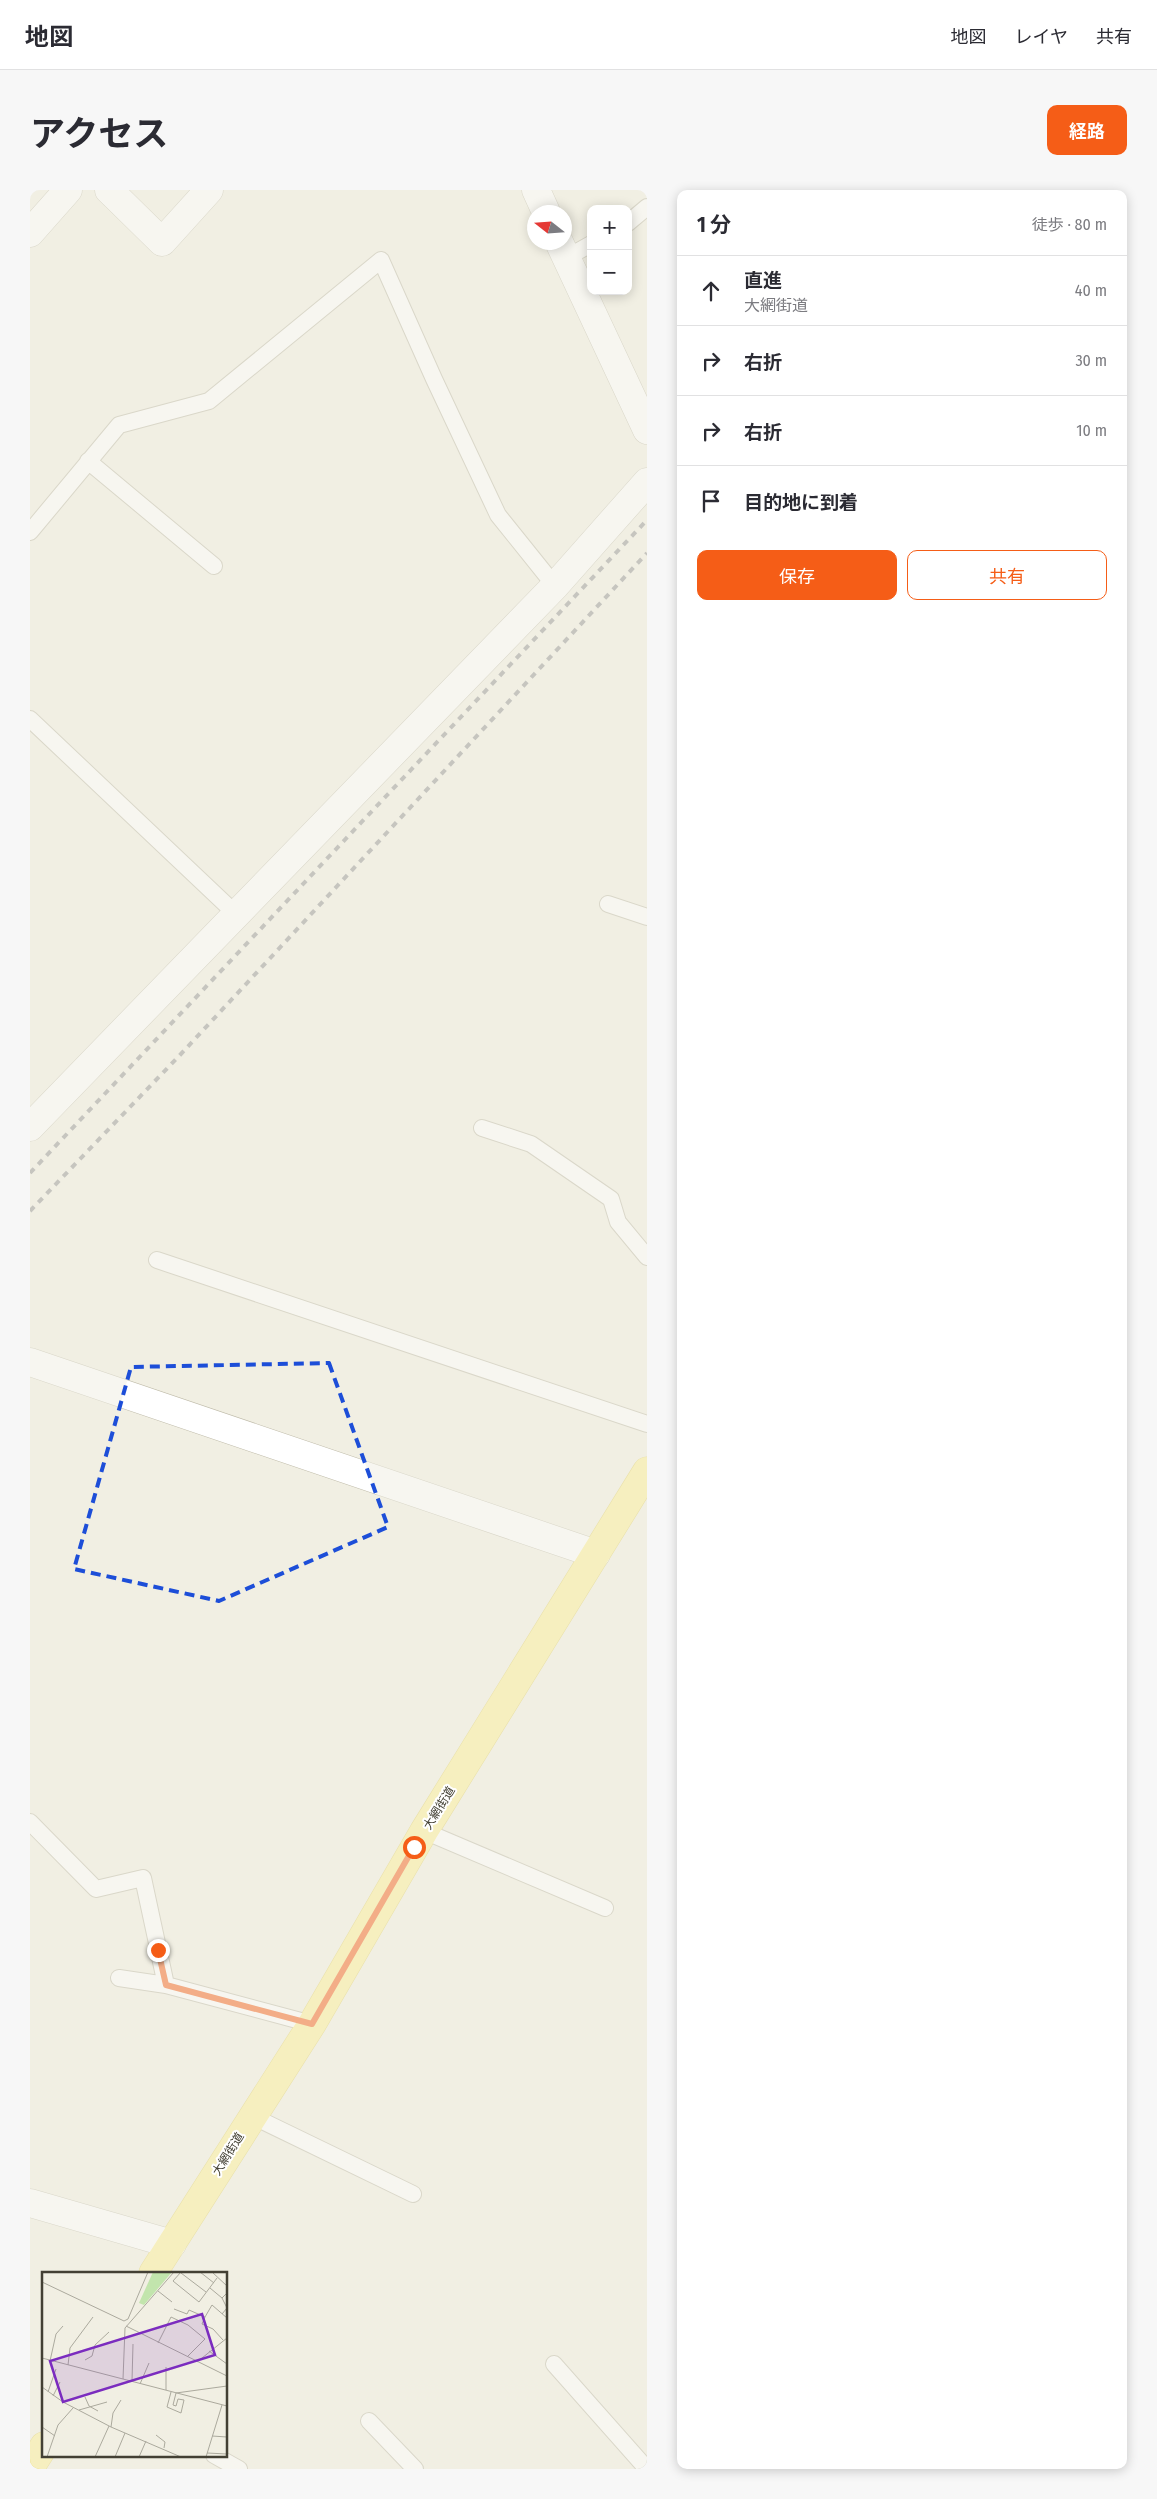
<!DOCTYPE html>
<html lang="ja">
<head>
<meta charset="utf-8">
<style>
	body { margin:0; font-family:"Fira Sans Condensed","Noto Sans JP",sans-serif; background:#f7f7f7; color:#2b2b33 }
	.controls { position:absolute; right:15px; top:15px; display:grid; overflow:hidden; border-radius:10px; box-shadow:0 2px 12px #0003 }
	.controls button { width:45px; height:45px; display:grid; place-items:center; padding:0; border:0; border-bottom:1px solid #e1e1e2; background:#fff; color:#2b2b33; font:25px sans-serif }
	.compass { position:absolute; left:497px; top:15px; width:45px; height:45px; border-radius:50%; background:#fff; box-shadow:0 2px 12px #0003; rotate:287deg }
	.stop { position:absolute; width:15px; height:15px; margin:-11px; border:4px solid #f55d17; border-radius:50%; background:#fff }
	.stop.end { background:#f55d17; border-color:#fff; box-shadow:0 1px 5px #0008 }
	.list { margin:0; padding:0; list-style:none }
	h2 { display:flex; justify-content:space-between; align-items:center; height:65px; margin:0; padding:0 20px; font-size:21px }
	h2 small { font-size:16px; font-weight:400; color:#7c7c81 }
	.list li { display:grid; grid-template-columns:32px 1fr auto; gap:15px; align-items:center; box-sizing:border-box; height:70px; padding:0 20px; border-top:1px solid #e1e1e2 }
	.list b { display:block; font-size:19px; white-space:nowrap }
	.list p { margin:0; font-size:16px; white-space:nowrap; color:#7c7c81 }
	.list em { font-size:16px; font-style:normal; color:#7c7c81 }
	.actions { display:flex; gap:10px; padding:15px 20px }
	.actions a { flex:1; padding:11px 0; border:1px solid #f55d17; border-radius:10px; text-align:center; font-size:18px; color:#f55d17 }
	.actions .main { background:#f55d17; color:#fff }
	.icon { flex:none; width:28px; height:28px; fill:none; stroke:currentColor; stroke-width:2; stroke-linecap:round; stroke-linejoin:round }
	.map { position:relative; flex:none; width:617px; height:2279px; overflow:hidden; border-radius:10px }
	header { display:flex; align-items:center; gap:30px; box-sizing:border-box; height:70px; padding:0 25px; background:#fff; border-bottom:1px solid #e1e1e2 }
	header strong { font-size:24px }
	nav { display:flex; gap:28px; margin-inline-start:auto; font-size:18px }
	.intro { display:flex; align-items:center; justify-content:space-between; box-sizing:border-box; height:120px; padding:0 30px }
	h1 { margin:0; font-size:35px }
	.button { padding:12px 22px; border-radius:10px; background:#f55d17; color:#fff; font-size:18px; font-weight:700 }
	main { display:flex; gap:30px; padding:0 30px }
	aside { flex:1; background:#fff; border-radius:10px; box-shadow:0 2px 12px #0003 }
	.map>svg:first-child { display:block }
</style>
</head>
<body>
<header>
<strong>地図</strong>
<nav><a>地図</a><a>レイヤ</a><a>共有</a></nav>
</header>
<div class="intro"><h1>アクセス</h1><a class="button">経路</a></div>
<main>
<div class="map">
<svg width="617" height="2279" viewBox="0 0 617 2279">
	<rect width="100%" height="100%" fill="#f1efe3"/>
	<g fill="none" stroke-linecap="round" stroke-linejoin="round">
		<defs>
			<path id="service" d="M598,33L617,17
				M536,68L561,54
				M58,271L184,376
				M0,342L89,235L179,211L351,70L404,189L468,325L525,396
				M0,529L207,725
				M578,714L617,727
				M452,938L501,954L581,1009L588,1032L617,1067
				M127,1070L617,1234
				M0,1632L66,1699L113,1688L136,1795
				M394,1641L575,1718
				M89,1788L136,1795L282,1834
				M222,1926L383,2004
				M524,2174L617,2279
				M339,2231L385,2279
				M184,2265L209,2279"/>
			<path id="minor" d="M79,0L132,52L179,0
				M506,0L516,22
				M0,43L38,0
				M529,52L617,240
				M0,937L525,396L617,292
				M0,1172L566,1364
				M0,2013L142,2054"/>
			<path id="primary" d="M123,2083L282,1834L394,1641L617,1281
				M0,2278L14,2256"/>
		</defs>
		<use href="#service" stroke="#bfbba9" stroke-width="18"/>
		<use href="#minor" stroke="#bfbba9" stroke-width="29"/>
		<use href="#primary" stroke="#e0cf63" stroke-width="29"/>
		<use href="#service" stroke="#fff" stroke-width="16"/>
		<use href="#minor" stroke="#fff" stroke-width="28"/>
		<use href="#primary" stroke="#fcef92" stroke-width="28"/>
		<path stroke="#939393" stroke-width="4" stroke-dasharray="6 6" stroke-linecap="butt" d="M0,983L617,330
			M0,1021L150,865L617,363"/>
	</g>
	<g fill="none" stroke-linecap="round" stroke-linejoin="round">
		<path stroke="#f55d17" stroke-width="6" d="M128,1760L136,1795L282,1834L384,1657"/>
	</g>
	<path d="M0 0H617V2279H0ZM299,1173L358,1337L189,1411L44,1379L101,1177Z" fill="#f1efe3" fill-opacity=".55" fill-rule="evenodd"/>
	<path fill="none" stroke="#1d4ed8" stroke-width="4" stroke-dasharray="10 6" stroke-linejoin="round" d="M299,1173L358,1337L189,1411L44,1379L101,1177Z"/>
	<g text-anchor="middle" stroke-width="4" stroke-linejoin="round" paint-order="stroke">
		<g font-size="12" fill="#434034" stroke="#fff">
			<text transform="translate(409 1618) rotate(-58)" y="4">大網街道</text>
			<text transform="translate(198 1964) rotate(-58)" y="4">大網街道</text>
		</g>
	</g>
	<g transform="translate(12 2082)">
		<rect width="185" height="185" fill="#f1efe3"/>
		<path d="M111,0H130L102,33L97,31Z" fill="#c2e5ad"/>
		<path fill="none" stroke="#aba99d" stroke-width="1" d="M139,0L131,9L157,30L175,6M158,0L172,11M170,0L185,14M139,1L164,20M0,10L82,49L86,47L106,0M168,16L180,26L185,21M116,19L130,30M180,26L185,36L180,42M132,37L145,42L147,38L163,45L170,33L185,46M163,45L160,52L171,57L181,68M84,54L185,104M116,71L129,45L146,53L163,67L145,85M167,79L185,92M0,86L185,134M43,88L50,84L53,73L67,60M8,89L14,62L21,54M155,90L185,66M26,93L28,76L51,45M81,107L83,56L132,0M90,109L91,72M98,112L107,91M0,115L21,130L69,155L139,185M124,118V95M6,120L14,97M129,120L125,135L139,141L142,128L136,127L134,134L131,133L134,121L185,114M11,124L18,110M43,125L47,134L56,139M37,138L65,130M0,155L13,164M69,155L71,141L79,128M114,163L123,170L122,176M170,164L185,165M165,181L185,182M5,185L16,153L31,136M53,185L67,154M73,185L83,161M97,185L104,169M164,185L180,133"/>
		<path fill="#7b2cbf" fill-opacity="0.15" stroke="#7b2cbf" stroke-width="2.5" d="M160,42L173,83L21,130L8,89Z"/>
		<rect width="185" height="185" fill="none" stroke="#434034" stroke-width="2.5"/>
	</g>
</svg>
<div class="controls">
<button>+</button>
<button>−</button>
</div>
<svg class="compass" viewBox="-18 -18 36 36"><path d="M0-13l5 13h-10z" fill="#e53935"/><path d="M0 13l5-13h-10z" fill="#7c7c81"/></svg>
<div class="stop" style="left:384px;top:1657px"></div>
<div class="stop end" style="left:128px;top:1760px"></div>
</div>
<aside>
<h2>1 分<small>徒歩 · 80 m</small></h2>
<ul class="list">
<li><svg class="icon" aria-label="ahead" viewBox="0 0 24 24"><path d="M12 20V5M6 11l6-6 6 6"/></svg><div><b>直進</b><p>大網街道</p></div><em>40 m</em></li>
<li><svg class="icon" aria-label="right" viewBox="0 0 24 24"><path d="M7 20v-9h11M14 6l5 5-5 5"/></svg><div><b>右折</b></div><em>30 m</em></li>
<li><svg class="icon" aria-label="right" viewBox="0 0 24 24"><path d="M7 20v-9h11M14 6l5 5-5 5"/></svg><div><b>右折</b></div><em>10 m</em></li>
<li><svg class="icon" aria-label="arrive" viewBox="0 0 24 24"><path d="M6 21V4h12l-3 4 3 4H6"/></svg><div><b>目的地に到着</b></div></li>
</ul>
<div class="actions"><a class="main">保存</a><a>共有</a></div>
</aside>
</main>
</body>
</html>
